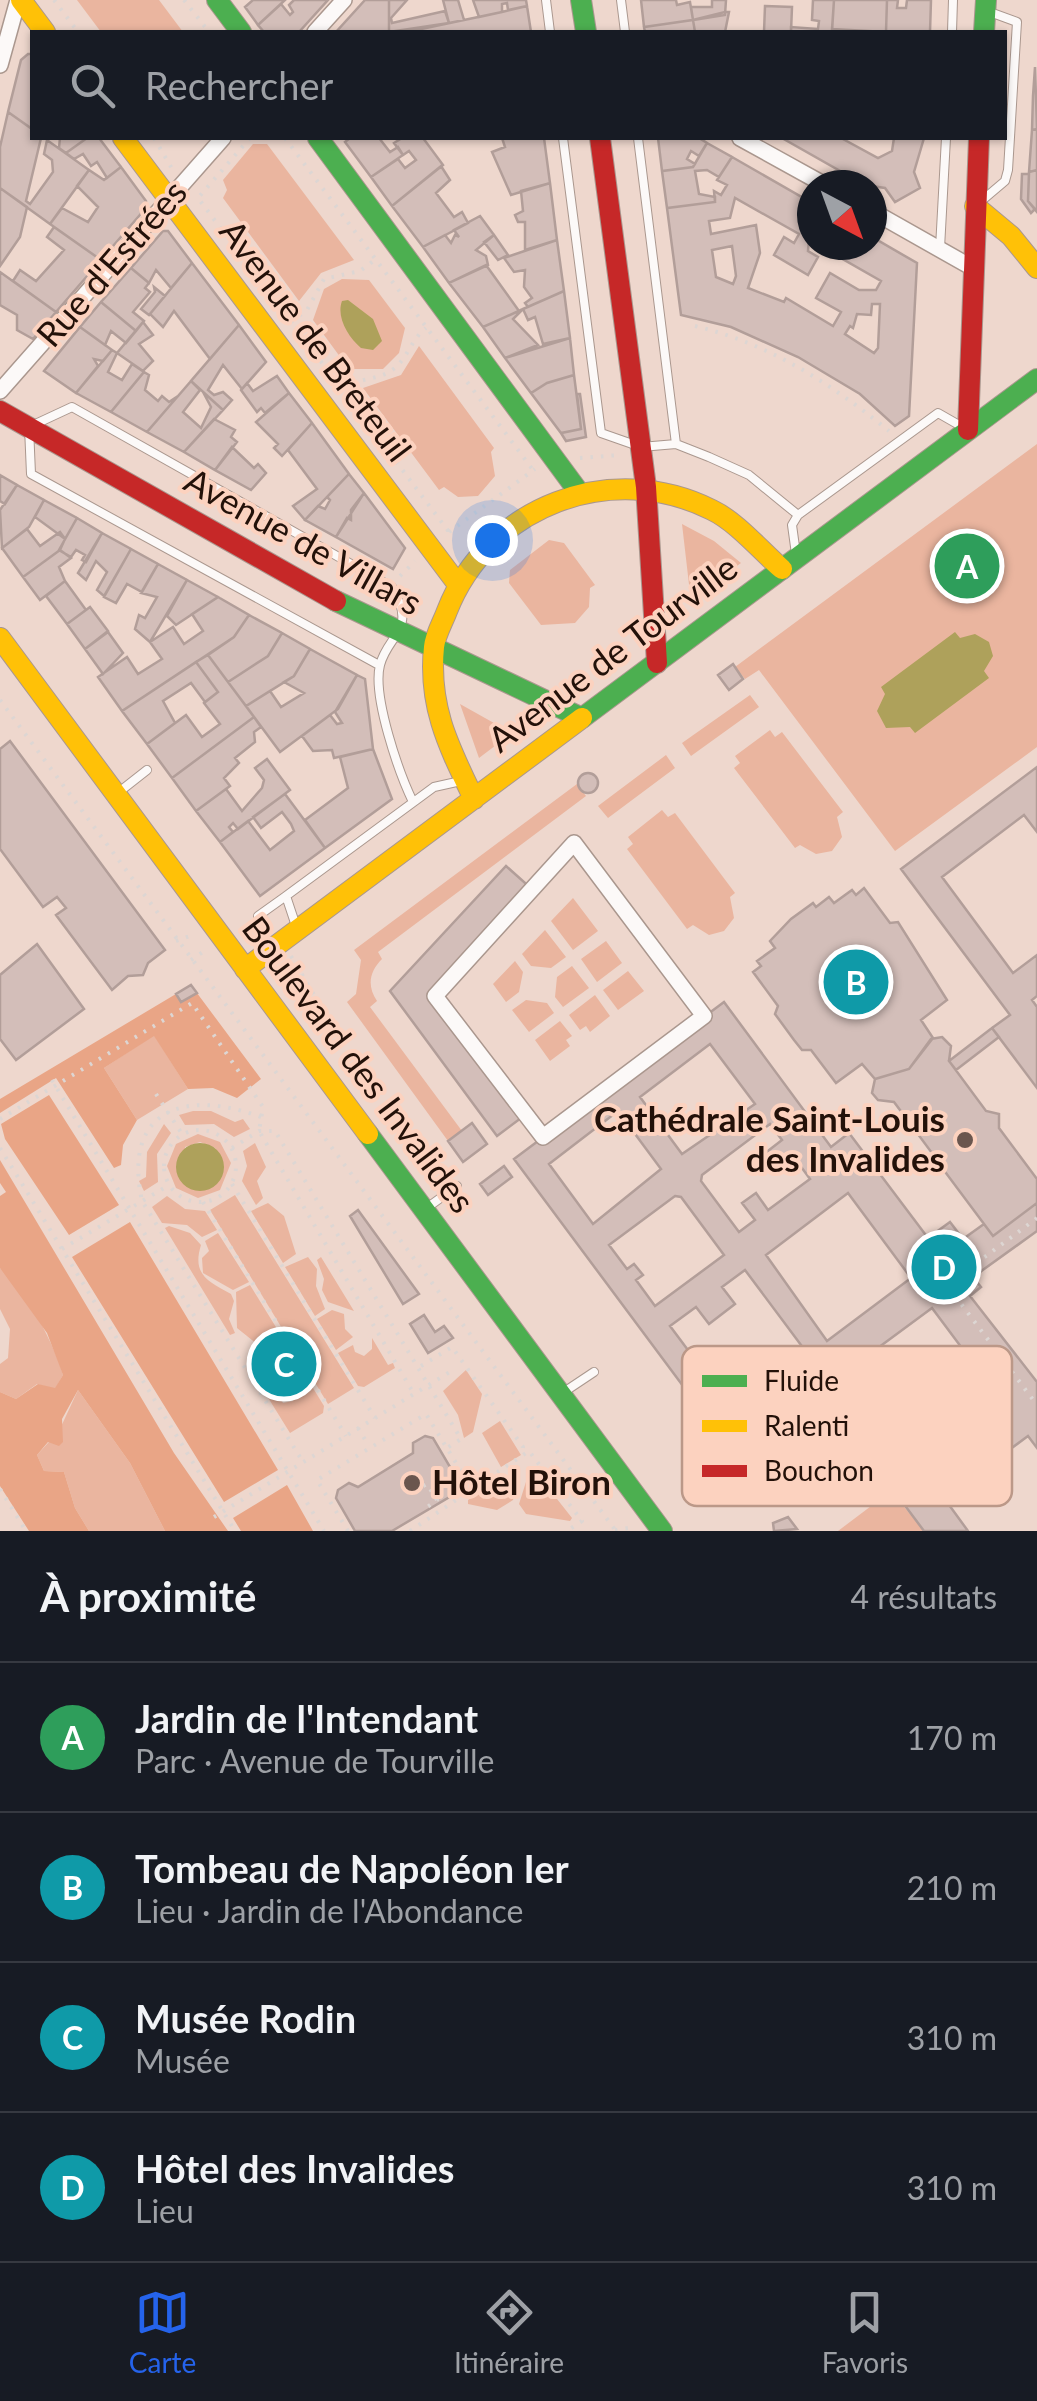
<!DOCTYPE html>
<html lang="fr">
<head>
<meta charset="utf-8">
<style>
	body { margin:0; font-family:Lato,sans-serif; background:#20242c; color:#f1f3f6 }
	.compass { position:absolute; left:797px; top:170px; width:90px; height:90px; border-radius:50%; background:#171b24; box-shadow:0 2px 8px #0004; rotate:139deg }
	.you { position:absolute; left:492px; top:540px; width:35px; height:35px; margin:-25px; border:8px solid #fff; border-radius:50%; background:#1a73e8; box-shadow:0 0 0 15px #1a73e833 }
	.badge { display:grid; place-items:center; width:65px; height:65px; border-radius:50%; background:#2563eb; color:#fff; font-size:32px; font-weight:700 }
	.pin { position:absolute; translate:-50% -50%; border:5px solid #fff; box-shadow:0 2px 10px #0006 }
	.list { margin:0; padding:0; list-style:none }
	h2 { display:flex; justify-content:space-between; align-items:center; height:130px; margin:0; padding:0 40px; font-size:42px }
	h2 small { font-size:32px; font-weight:400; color:#9ea1a6 }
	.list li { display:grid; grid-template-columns:65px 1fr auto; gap:30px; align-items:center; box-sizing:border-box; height:150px; padding:0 40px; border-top:2px solid #363941 }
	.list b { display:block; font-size:38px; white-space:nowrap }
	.list p { margin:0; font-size:32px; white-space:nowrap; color:#9ea1a6 }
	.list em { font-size:32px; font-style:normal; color:#9ea1a6 }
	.icon { flex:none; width:55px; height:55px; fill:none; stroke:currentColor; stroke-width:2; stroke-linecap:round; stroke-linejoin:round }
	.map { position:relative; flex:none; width:1037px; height:1531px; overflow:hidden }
	.search { position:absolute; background:#171b24; box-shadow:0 2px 8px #0004; left:30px; right:30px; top:30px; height:110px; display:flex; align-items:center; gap:25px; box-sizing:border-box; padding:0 35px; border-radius:0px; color:#9ea1a6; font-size:38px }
	.sheet { height:730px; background:#171b24 }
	nav { display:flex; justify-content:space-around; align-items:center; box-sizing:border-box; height:140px; border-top:2px solid #363941; background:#171b24; font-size:28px; color:#9ea1a6 }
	nav a { display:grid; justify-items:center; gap:5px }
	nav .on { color:#2563eb }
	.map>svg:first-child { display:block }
</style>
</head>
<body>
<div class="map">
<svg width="1037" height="1531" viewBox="0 0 1037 1531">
	<rect width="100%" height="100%" fill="#eed7cd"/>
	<path fill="#eab59f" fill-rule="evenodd" d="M77,0H159L183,32H101Z
		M253,144H267L354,260L321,273L299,301L223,198L227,190L223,180Z
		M342,279L369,280L405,328L399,353L383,369H349L313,320L324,289Z
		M419,346L494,448L491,452L495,476L478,496L458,497L444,487L439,490L363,388L401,375Z
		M1037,444V747L895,851L759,670L745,679L735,667Z
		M682,524L714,541L741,563L696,596L690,593Z
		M549,540L564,543L595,585L590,588L589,607L575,623L541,625L509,583L510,570Z
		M750,695L759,707L691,756L682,743Z
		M460,704L512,733L479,758Z
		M770,730L775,737L782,732L843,812L837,817L842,837L832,851L816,854L800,845L795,848L734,768L740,763L735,756Z
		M666,755L675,768L608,818L598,806Z
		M577,784L586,796L378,952L382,959C369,972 367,986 377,1001L370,1007L462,1131L448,1141L347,1002L356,994L361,960L354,950Z
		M662,810L668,817L675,813L735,893L730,897L734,918L724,931L709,935L693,925L687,929L627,849L633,844L628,837Z
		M573,898L598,931L573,950L551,921Z
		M545,930L566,957L551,968L531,966L522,954Z
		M606,941L622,963L597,982L581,959Z
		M515,961L523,972L519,992L506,1002L493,984Z
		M572,966L589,988L563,1007L555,997L557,977Z
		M628,971L644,991L618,1010L603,990Z
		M595,995L610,1016L590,1032L586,1026L580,1030L569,1015Z
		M526,1000L547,1003L554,1013L529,1032L512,1010Z
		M560,1021L572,1036L566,1040L570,1046L550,1061L535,1040Z
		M154,1035L188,1089L137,1120L104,1068Z
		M193,1111H211L235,1122L243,1119L250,1129L234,1137L214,1124L185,1125L179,1115Z
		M164,1124L171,1133L157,1154L158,1182L144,1191L139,1181L146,1177L147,1152Z
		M198,1134L220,1142L231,1163L220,1190L198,1198L176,1188L167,1166L176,1144ZM200,1142L215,1148L223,1161L217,1183L203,1190L188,1187L185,1147Z
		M255,1143L266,1167L257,1181L263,1198L256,1205L242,1181L247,1166L243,1151Z
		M235,1195L354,1388L328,1404L210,1210Z
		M167,1196L185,1209L205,1211L217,1230L202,1237L187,1225L162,1223L152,1207Z
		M268,1203L284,1216L296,1254L283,1263L251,1211Z
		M169,1226L190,1233L201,1245C192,1274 207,1281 231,1294L234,1301L229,1319L235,1333L230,1335L165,1228Z
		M218,1233L249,1282L233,1290L203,1273L202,1258L209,1251L205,1241Z
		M308,1257L317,1269L316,1286L325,1309L315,1316L285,1267Z
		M321,1257L354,1311L328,1302L322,1290L324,1279L317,1260Z
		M0,1268C23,1283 56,1348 63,1375L55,1389L37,1384L16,1399L0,1392V1364L8,1358L10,1329L0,1309Z
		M250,1285L287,1345L267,1352L237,1328L236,1292Z
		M332,1310L344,1314L345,1329L353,1337L336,1350L317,1319Z
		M372,1338L388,1365L393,1363L395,1368L364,1387L358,1386L338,1353L353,1345L355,1352L364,1356L372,1349Z
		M263,1369L283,1403L293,1401L295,1389L290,1384L305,1375L324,1406L323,1413L290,1433L254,1375Z
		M466,1370L482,1394L473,1432L464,1438L458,1415L443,1391Z
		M78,1390L130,1463L165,1531H89L75,1508L64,1472L44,1471L37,1455L59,1431Z
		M500,1421L521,1455L501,1467L482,1433Z
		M531,1466L572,1518L570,1521L526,1514L519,1504Z
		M517,1470L520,1475L513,1500L497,1510L468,1504V1500Z
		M891,1491L924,1531H838Z"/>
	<path fill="#e9a586" d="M191,985L261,1079L237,1098L213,1088L188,1089L154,1036L104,1068L137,1120L123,1145L121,1165L114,1168L56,1078L0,1113V1099Z
		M49,1095L119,1205L69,1235L5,1139L1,1124Z
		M0,1160L174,1453L228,1531H165L130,1463L78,1390L62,1419L63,1442L59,1446L48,1442L37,1455L44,1471L64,1472L75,1508L89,1531H29L0,1486V1392L16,1399L38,1384L55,1388L63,1375L47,1333L0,1268V1196L6,1192L0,1183Z
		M130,1222L278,1470L224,1502L72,1257Z
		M287,1485L313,1531H241L233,1518Z"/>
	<path fill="#aea15b" d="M348,300L373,319L382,341L373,350L361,348C348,337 336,317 342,301Z
		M955,632L960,638L975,634L989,642L993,656L984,671L989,678L915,733L910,727L886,728L877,711L885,694L881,687Z
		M176 1167a24 24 0 1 1 48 0a24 24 0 1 1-48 0Z"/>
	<path fill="#d3beb9" stroke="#b29e99" stroke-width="2.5" fill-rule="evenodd" d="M253,0H285L258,25L245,7Z
		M294,0H328L299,32H264L258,25L281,4L290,15L293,12L289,5Z
		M365,0H389V32H336Z
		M389,0H407L391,18L392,23L445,11L449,23L389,32Z
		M443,0H458L464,20L449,23Z
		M473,0H526L527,6L508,10L507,3L502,4V12L479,17Z
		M641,0H676L677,5L690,2L693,20L644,27Z
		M712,0H726L725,15L693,20L691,7H712Z
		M813,0H834L832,32H791V27L818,29L819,21L812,20Z
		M834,0H887L886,32L832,29Z
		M887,0H898L897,8H906L907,0H931L930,32H886Z
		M527,6L531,32H407L502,12Z
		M765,6L792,7L791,32H764Z
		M725,12H729L725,32H695L693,20Z
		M693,20L695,32H645L644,27Z
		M28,54H32V129L8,112L21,60Z
		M1035,67L1037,129L1032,130L1033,96Z
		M8,112L32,129V138H41L26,201L30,204L53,172L52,160L44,154L47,140L89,170L50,224L0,188V147Z
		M1037,129V170L1029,172L1032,130Z
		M60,138H87L66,153L59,148Z
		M87,138H99L121,167L107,178L97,162L91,166L83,154L74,159L66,153Z
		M350,138H379L390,152L398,147L403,155L371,177L345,142Z
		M402,138H423L443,165L392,206L371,177L398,159L405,168L416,160L409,151L403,155L394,143Z
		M502,138H544L550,183L511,195L492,152L505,147Z
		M658,138H699L707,143L699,156L691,151L687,159L695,164L693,167L662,171Z
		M782,138H841L878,158L892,151L894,138H924L914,172L920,188L895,202L885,188L865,185Z
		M707,143L732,157L719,177L707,170L695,171L699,194L715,197V202L667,208L662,171L693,167Z
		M732,157L812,203L808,251L818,257L808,275L774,255L784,237L794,243L799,234L735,198L730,218L709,221L711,234L756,225L760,253L748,288L784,302L786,298L833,326L841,312L816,298L830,273L859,290H876L881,281L818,245H872V237L917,263L909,416L895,426L860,394L798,357L731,327L681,315L667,208L715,202L714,191L721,195L727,185L717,180ZM732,246L736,276L733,284L716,277L712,250ZM872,304H880L878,348L874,353L845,334L850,326L853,328L857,314L871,315Z
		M441,166L450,180L436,193L454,217L462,212L468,223L423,247L392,206Z
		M121,167L146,201L145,209L101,260L50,224L62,208L88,222L98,207L77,186L89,170L104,180Z
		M1037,170V212L1028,201L1029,172Z
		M1022,174H1029L1028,201L1035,209L1031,213L1021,199Z
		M550,183L557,240L525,250V222H518L515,215L523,211L521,191Z
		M0,188L27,207L20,237L0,266Z
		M480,216L494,235L476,250L486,256L488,265L449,283L423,247L445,235L451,243L455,235L459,237L454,230Z
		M54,227L101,260L56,312L13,281L20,270L36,281L64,250L47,237Z
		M163,231H168L192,263L171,288L156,270L149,283L131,268Z
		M494,235L508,255L498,260L484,242Z
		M557,240L564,291L528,307L525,303L532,298L524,287L525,270L514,272L504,258Z
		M192,263L239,325L210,359L174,311L163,327L150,314Z
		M486,265L519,311L483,327L449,283Z
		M131,268L149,283L145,288L150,292L133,312L144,321L136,331L101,302Z
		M0,272L56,312L33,339L17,330V315L0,305Z
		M154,287L165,296L149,315L141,309L155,292Z
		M564,291L570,338L543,344L535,317L528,320L523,309Z
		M101,302L136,331L126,343L111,331L105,345L80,327Z
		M523,309L513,319L538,345L505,358L483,327Z
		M143,322L153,335L139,344L153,361L143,371L117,353Z
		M239,325L266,362L242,389L223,365L208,390L214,395L223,392L232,400L223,410L191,381Z
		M80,327L112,350L103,361L94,359L98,366L76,393L44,371Z
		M570,338L574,375L547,383L531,393L505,358Z
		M112,350L117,353L108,372L122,380L132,364L144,372L111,412L76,393Z
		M144,372L149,375L145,390L158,401L162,396L169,402L178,396L147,432L111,412Z
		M574,375L581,429L561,433L531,393L547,383Z
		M277,376L289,393L265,413L261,408L257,412L241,390L247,383L253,391Z
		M191,381L200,390L183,412L201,428L211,407L203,392L223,410L184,452L147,432Z
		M289,393L312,423L282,456L274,448L278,444L256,422Z
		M577,394H580L586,437L566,441L561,433L581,429Z
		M214,419L235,430L231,437L237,442L215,470L184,452Z
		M312,423L349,474L305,520L293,506L317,489L288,450Z
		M232,447L254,468L258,464L266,473L251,490L215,470Z
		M349,474L364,493L336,537L305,520L318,506L325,509L330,500L327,497Z
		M0,475L17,485L5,504L0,501Z
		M17,485L44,500L29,527L2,548L0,510Z
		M364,493L405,548L393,569L336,537L347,518L351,520V510Z
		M44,500L77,518L65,539L35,517Z
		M77,518L102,533L86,562L82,560L85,555L76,550L71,557L59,550Z
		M27,529L40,546L60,532L65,539L60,550L23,577L2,548Z
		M102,533L131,549L104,596L97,590L107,572L96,561L86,580L78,573Z
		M131,549L158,564L142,592L127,584L116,603L104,597Z
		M60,550L71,558L59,567L65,581L40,600L23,577Z
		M158,564L187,580L150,642L135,629L139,615L145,618L157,597L141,593Z
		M187,580L218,597L176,625L167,616Z
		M65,581L86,610L67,624L46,596Z
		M218,597L249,615L234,637L122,711L98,677L127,657L138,674L162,659L150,642L173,627L184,644L203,631L192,614Z
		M90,607L108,631L85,649L67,624Z
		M249,615L282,633L268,656L228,682L208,655L234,637Z
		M108,632L123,653L103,674L85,649Z
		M282,633L310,649L294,676L246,706L228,682L268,656Z
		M310,649L357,675L338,709L280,752L246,706L270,691L281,707L304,693L284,682L294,676Z
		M208,655L254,717L172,778L147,744L186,715L202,737L220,724L204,703L218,692L196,662Z
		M196,662L218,692L205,702L191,683L163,701L175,723L147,744L122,711Z
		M733,664L743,679L729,690L718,675Z
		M357,675L365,679L373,749L334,758L332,750L313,751L302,736L330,715L337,724L342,723L335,712Z
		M254,717L261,727L254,732L255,742L235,758L239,763L224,778L230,786L196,811L172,778Z
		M10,741L165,950L148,963L143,975L128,976L112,990L56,915L66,908L57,897L43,907L0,849V749Z
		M373,749L392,799L325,848L305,820L348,788L340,757Z
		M267,759L290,790L238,829L233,823L229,827L233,832L220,842L196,811L226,789L242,811L262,788L264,780L255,768Z
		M1037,767V832L1024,815L942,877L1013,973L1037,955V996L1032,1000L1037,1007V1088L992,1028L1010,1015L901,869Z
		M578 783a10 10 0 1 1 20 0a10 10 0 1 1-20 0Z
		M285,794L325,848L260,896L220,842L248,821L270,850L294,831L291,824L282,812L261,828L253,817Z
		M506,866L533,890L435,996L525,1115L497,1136L390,991Z
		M864,888L890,923L898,922L947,1000L921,1020L933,1038L909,1069L875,1079L862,1064L836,1083L811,1050H802L794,1040L775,1014L778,1006L753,972L761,966L757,961L775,948L770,941L791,919L813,903L816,907L829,897L834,903L852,890L856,895Z
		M37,944L84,1009L16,1060L0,1039V975Z
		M191,985L197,993L181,1002L176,994Z
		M724,1002L831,1147L849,1133L928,1238L950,1222L963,1239L984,1224L993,1236L1037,1203V1231L973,1277L981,1287L970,1296L1037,1382V1448L1028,1436L944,1498L968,1531H924L820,1392L811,1399L797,1379L721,1437L514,1159ZM710,1044L755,1104L682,1154L640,1097ZM618,1111L661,1169L593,1224L549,1164ZM770,1124L782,1140L764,1154L773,1167L791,1153L810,1179L768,1210L756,1193L742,1203L755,1220L739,1232L701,1181L702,1175ZM848,1193L911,1278L827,1341L766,1255ZM675,1196L681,1197L724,1255L655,1306L636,1280L643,1275L634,1264L627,1269L609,1245ZM745,1270L801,1345L726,1401L670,1326L696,1307L709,1324L735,1304L722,1287ZM932,1308L1006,1407L922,1469L848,1370Z
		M992,1028L999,1037L956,1070L949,1061Z
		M942,1037L951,1046L949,1061L986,1111L999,1114V1128L1037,1179V1203L993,1236L943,1169L931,1165L932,1153L894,1102L878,1100L872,1093L875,1079L909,1069L931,1039Z
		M472,1123L487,1144L463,1162L448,1141Z
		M504,1166L512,1177L488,1195L480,1184Z
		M358,1210L419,1294L403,1304L350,1216Z
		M424,1315L435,1332L444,1326L453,1338L428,1353L410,1324Z
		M425,1436L433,1438L463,1489L392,1531H355L336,1498L338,1490L349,1483L358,1487L413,1453V1443Z
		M788,1517L797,1529L774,1531L773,1523Z"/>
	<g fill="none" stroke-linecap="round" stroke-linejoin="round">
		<defs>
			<path id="lane" d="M546,0L550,32
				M621,0L625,32
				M952,32L953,0
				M563,138L601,433L641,447L676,444L709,457L749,475L798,515
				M638,138L676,444
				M979,203L1005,181L1008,170L1017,22L987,11
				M940,248L946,138
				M798,515L938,413L966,429
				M796,554L792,525L798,515
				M379,665L31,474L29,427L72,407L392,587C418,630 388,634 380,665C372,696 399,773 413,802
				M119,792L147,770
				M258,916L286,896
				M296,926L286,896L434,787L461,781
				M424,1210L457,1186
				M561,1394L594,1372"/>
			<path id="street" d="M315,32L344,0
				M0,65L18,0
				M740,138L825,185
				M872,211L971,267
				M0,391L223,138
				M574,843L704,1016L543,1137L435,996Z"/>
			<path id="fast" d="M217,0L241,32
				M581,0L586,32
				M984,32L986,0
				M318,138L578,491
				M336,601L582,718L1037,379
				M368,1134L662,1531"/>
			<path id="slow" d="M21,0L45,32
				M123,138L456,582
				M975,206L1011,236L1037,268
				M0,638L368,1134
				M474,799C449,747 428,707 434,647C435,635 443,622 447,611C488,506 611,459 712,510C737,522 761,551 782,569
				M245,969L582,718"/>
			<path id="jam" d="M600,138L646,487L657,663
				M0,411L336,601
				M968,430L979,138"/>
		</defs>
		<use href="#lane" stroke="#aa978e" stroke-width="10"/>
		<use href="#street" stroke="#aa978e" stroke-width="18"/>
		<use href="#fast" stroke="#aa978e" stroke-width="22"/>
		<use href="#slow" stroke="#aa978e" stroke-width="22"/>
		<use href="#jam" stroke="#aa978e" stroke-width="22"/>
		<path stroke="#ddd6d3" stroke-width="4" stroke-dasharray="2.5 8" stroke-linecap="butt" d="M54,0L78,32
			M184,0L209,32
			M154,138L174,172
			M250,138L198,198L449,532
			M285,138L533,470
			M291,322L307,310L324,279L360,271L376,259
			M695,326C770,344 830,383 889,431
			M344,389C360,377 373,381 389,372C407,362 410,340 426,328
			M580,458L619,455
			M449,532L535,469
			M400,576L415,561
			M0,700L616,1531
			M176,941L195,934
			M291,956L314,995
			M191,960L206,950
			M52,1080L324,1531
			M156,1094L182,1134
			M261,1117C186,1089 122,1108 142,1201L303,1462
			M0,1119L192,1003L263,1107L259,1131L414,1394
			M164 1166a36 36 0 1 1 72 0a36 36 0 1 1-72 0Z
			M0,1148L235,1531
			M232,1148L259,1131H275L461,1439L447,1448
			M232,1184L375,1418
			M203,1202L346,1436
			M1037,1218L947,1285L1037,1405
			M62,1249L169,1185
			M421,1366L452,1347L523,1447L522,1456
			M358,1428L369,1446
			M0,1489L26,1531
			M414,1491L427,1484L437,1500L426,1508
			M214,1517L453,1370
			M615,1530L635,1527
			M348,1531L317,1480L426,1414L472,1489
			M410,1531L529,1451L582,1521L567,1531"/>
		<use href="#lane" stroke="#fcf9f8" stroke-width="8"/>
		<use href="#street" stroke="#fcf9f8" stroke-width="15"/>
		<use href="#fast" stroke="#4caf50" stroke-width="20"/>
		<use href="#slow" stroke="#ffc107" stroke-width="20"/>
		<use href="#jam" stroke="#c62828" stroke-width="20"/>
	</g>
	<g fill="#6a564e" stroke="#fcd2bf" stroke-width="4">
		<circle cx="965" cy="1140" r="10"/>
		<circle cx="412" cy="1483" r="10"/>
	</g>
	<g text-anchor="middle" stroke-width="8" stroke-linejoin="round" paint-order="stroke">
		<g font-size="35" fill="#231109" stroke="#fcd2bf">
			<text transform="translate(112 264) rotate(-49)" y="12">Rue d'Estrées</text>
			<text transform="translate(315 341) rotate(53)" y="12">Avenue de Breteuil</text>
			<text transform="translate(303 542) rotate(29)" y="12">Avenue de Villars</text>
			<text transform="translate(613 654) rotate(-37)" y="12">Avenue de Tourville</text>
			<text transform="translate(358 1065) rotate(53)" y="12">Boulevard des Invalides</text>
		</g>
		<g font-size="35" font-weight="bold" fill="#231109" stroke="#fcd2bf" text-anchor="end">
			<text x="945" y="1132">Cathédrale Saint-Louis<tspan x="945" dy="40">des Invalides</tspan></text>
			<text x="432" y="1495" text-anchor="start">Hôtel Biron</text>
		</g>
	</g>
	<rect x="682" y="1346" width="330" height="160" rx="15" fill="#fcd2bf" stroke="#bb9888" stroke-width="2.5"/>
	<rect x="702" y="1375" width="45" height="12" fill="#4caf50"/>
	<rect x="702" y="1420" width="45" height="12" fill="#ffc107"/>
	<rect x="702" y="1465" width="45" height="12" fill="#c62828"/>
	<g font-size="28" fill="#231109">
		<text x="764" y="1391">Fluide</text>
		<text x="764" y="1436">Ralenti</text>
		<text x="764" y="1481">Bouchon</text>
	</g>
</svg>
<svg class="compass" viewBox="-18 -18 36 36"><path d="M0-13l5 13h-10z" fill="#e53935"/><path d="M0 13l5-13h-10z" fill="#9ea1a6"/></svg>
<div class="you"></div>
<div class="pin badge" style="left:967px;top:566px;background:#2e9e5b">A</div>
<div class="pin badge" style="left:856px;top:982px;background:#0f9aa8">B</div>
<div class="pin badge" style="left:284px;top:1364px;background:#0f9aa8">C</div>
<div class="pin badge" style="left:944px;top:1267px;background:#0f9aa8">D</div>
<div class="search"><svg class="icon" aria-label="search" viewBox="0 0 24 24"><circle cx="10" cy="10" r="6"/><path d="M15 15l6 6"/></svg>Rechercher</div>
</div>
<section class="sheet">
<h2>À proximité<small>4 résultats</small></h2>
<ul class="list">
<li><span class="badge" style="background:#2e9e5b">A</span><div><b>Jardin de l'Intendant</b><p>Parc · Avenue de Tourville</p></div><em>170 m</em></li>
<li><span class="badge" style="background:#0f9aa8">B</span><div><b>Tombeau de Napoléon Ier</b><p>Lieu · Jardin de l'Abondance</p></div><em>210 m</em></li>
<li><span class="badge" style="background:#0f9aa8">C</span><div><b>Musée Rodin</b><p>Musée</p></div><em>310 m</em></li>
<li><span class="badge" style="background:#0f9aa8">D</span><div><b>Hôtel des Invalides</b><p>Lieu</p></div><em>310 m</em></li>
</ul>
</section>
<nav>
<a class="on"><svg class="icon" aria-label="map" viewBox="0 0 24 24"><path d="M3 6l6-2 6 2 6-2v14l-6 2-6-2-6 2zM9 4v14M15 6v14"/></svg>Carte</a>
<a><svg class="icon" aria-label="directions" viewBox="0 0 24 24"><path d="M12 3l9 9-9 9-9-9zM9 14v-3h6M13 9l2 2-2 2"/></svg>Itinéraire</a>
<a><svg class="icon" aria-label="saved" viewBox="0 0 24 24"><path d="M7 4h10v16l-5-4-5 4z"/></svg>Favoris</a>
</nav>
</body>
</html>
